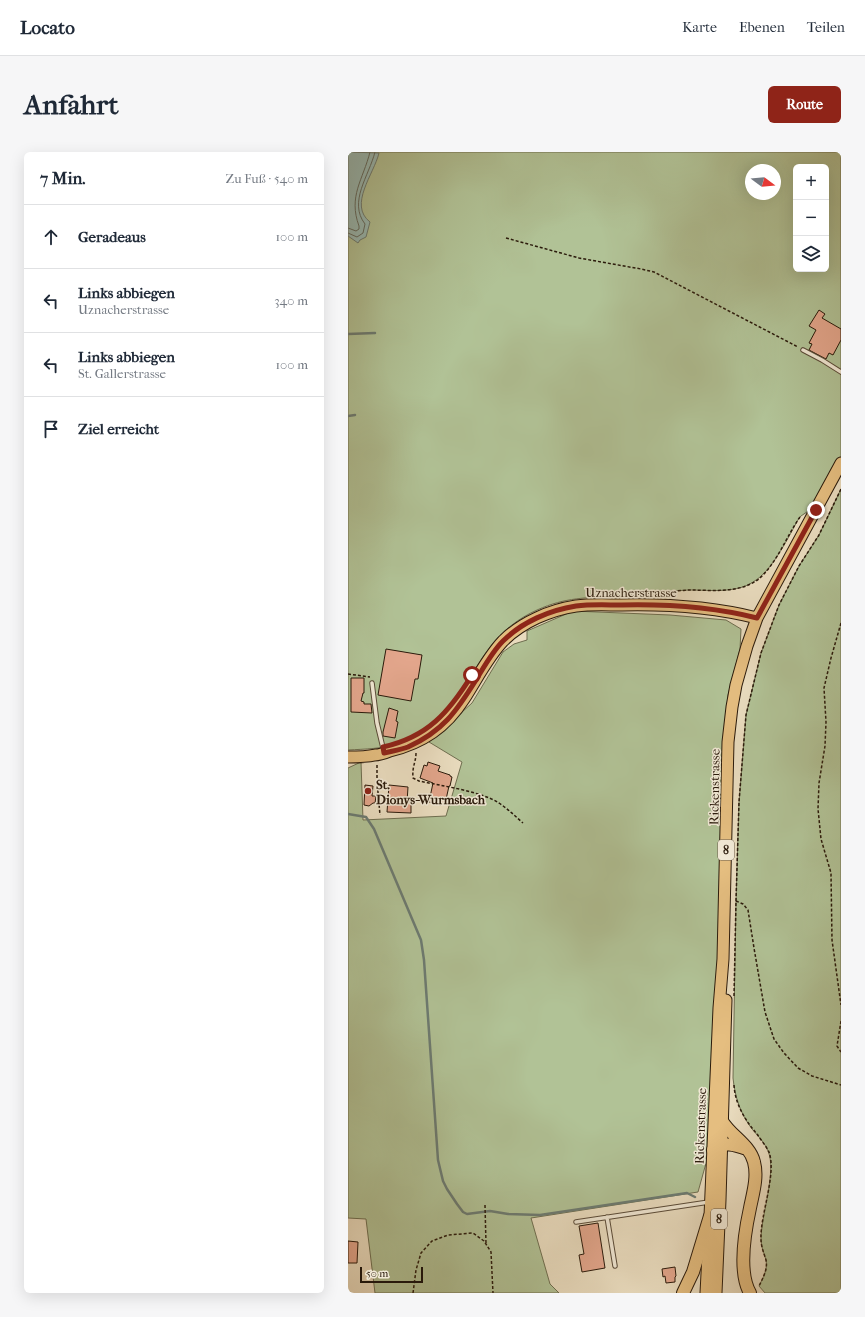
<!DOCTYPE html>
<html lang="de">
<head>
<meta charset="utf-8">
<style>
	body { margin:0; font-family:"IM FELL French Canon",serif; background:#f6f6f7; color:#1f2937 }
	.controls { position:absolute; right:12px; top:12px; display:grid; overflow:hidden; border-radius:6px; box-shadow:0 4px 16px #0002 }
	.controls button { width:36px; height:36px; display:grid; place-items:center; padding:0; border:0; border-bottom:1px solid #e0e1e3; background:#fff; color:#1f2937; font:20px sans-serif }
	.compass { position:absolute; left:397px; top:12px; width:36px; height:36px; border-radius:50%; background:#fff; box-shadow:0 4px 16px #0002; rotate:106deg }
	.scale { position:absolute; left:12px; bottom:10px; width:63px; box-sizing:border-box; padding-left:4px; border:2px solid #2a1a0b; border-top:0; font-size:11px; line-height:14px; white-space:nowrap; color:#2a1a0b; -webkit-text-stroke:3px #f1e9d6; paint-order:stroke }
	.stop { position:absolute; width:12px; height:12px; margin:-9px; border:3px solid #8f2418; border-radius:50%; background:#fff }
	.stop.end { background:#8f2418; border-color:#fff; box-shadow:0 1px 4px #0008 }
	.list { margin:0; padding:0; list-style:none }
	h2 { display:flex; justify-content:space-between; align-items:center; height:52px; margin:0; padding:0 16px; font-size:17px }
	h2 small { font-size:13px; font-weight:400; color:#747a83 }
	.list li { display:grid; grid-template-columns:26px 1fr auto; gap:12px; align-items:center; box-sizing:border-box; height:64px; padding:0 16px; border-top:1px solid #e0e1e3 }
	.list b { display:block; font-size:15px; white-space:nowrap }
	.list p { margin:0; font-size:13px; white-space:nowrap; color:#747a83 }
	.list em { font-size:13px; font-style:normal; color:#747a83 }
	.icon { flex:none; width:22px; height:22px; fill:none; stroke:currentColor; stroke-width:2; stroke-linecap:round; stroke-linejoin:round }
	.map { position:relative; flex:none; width:493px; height:1141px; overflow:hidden; border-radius:6px }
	header { display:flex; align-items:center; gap:24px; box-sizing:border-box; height:56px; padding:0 20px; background:#fff; border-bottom:1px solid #e0e1e3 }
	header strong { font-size:19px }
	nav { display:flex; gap:22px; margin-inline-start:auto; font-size:14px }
	.intro { display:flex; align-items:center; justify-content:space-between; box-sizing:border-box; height:96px; padding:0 24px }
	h1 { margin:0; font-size:28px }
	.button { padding:10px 18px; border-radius:6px; background:#8f2418; color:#fff; font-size:14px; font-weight:700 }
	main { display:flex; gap:24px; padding:0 24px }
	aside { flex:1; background:#fff; border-radius:6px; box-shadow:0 4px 16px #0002 }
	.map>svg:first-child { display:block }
</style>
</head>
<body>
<header>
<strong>Locato</strong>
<nav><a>Karte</a><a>Ebenen</a><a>Teilen</a></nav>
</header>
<div class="intro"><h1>Anfahrt</h1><a class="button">Route</a></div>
<main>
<aside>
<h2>7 Min.<small>Zu Fuß · 540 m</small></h2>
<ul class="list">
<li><svg class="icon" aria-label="ahead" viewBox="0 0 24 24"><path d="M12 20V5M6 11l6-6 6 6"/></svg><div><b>Geradeaus</b></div><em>100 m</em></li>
<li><svg class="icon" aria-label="left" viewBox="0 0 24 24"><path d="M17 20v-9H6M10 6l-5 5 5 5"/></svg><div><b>Links abbiegen</b><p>Uznacherstrasse</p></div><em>340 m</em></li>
<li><svg class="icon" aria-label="left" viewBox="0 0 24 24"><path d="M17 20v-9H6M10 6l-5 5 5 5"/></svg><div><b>Links abbiegen</b><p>St. Gallerstrasse</p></div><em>100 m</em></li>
<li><svg class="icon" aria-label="arrive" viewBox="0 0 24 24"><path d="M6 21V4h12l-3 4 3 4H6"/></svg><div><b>Ziel erreicht</b></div></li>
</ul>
</aside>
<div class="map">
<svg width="493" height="1141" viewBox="0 0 493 1141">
	<rect width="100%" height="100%" fill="#eaddc0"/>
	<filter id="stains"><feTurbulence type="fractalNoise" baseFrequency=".005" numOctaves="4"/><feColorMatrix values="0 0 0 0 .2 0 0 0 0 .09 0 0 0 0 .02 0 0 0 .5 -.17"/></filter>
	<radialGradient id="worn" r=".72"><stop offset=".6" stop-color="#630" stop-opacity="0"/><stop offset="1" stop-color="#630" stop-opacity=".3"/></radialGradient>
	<path fill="#b1c296" stroke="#6e6e50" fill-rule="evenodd" d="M0,0H493V311L472,351L453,364L451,366C441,384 425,417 408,428C390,442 363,438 341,438C317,439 293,442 269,444C238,446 218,445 189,458C171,466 154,479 142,495C131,509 123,525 113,541C99,563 76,582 51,591C35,597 17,597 0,598ZM448,15H478V117H448ZM403,18H427V42H403Z
		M493,337V1141H417L411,1134C415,1126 420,1117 418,1108C416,1101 413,1095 413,1087C413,1064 429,1019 420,999C417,991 410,984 404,977C392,961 387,945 385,926L388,749L391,650L398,563L413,501L431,453L451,414L471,383Z
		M225,459L322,463L378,468L393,477L392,497L380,543L374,626L371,792L360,1004L350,1040L183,1066L202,1132L211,1141H27L18,1067L0,1066V616L13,610L15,668L98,664L114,610L81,590L124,551L155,500L166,492L179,488V479Z"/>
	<path fill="#98bbb6" stroke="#6c7b72" d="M0,0L31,1C26,22 0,53 22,70L18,85L12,88L10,91L0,84Z"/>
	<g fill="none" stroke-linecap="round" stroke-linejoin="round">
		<path stroke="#616a60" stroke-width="1" d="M0,76L8,79L11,77V74C0,44 15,28 22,0
			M0,81L9,85L15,81L17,72C0,50 21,24 27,0"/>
		<path stroke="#6c7b72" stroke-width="2.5" d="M0,182L27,181
			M0,264L7,263
			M0,662L18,665L26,677L73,788L76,808L90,1008L95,1029L99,1037L109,1052L115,1060L119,1062L142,1059L160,1062L192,1063L339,1041L347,1045"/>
	</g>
	<path fill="#e3a68c" stroke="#2a1a0b" d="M471,158L477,162L474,166L493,177V188L485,203L481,201L478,207L461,198L464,192L461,191L468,178L461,174Z
		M38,497L74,503L70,527H67L63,549L30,543Z
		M3,526H16V541H15L13,549L16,550V552H23L24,561L3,560Z
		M41,556L50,559L48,569L50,570L47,586L35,584V580Z
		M80,610L92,614L90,619L102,623V624L104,625L102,634H101L97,652L93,651V653L81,650L85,631L72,626L76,613L79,614Z
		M17,633L25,634L24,644H28L27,651H25L21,654L16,653Z
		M41,633L60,635L59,650H63V661L39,660Z
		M250,1071L257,1116L234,1120L231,1103L236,1102L231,1074Z
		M0,1089L10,1090L9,1111H0Z
		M327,1115L328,1124L327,1125V1130L318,1131L317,1124L315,1125L314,1117Z"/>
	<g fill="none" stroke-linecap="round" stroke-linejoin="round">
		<defs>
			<path id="lane" d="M455,198L474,208L493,220
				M24,531L29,571L36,600
				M259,1065L267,1114
				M228,1070L361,1050"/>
			<path id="primary" d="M0,605C9,605 18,605 27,603C32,603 37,601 42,599C75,591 98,575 116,547C129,527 139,506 155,489C174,470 202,458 228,454C243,452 259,453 274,453C319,452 365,455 409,466
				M358,1141L362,1064L371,856L375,807L380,590L384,555L388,533L399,494L409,466L493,311
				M368,1141L372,1048L378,848"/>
			<path id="highway" d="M374,969C383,984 402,993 406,1010C410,1025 405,1041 402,1056C397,1079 390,1120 402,1141
				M365,998C375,989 387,993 399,997
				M335,1141L345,1120L362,1064"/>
		</defs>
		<use href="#lane" stroke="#5a4b38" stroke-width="5.5"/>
		<use href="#primary" stroke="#2a1a0b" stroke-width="13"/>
		<use href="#highway" stroke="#2a1a0b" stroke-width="14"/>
		<path stroke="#2a1a0b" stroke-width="1.5" stroke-dasharray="3 2" stroke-linecap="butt" d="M158,86L231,106L293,117L306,120L450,195
			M290,442C307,441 324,439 341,438C364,438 393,442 412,426C430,409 438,385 452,365
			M493,471L483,506L476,536L478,570L477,594L471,631L470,657L473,687L483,721L484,788L493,853
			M0,522L22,525
			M68,601C68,610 64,614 65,626L71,629C94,634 132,639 151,651C160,657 167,664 175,671
			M29,613V629L32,663
			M388,749L395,752L400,758L406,796L417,860L426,887L436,901L450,916L464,924L493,933
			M386,844L388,749L391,650L398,563L413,501L431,453L451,414L471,383L493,337
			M493,869L489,894L493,900
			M386,933C387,952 397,968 409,982C413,988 418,994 421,1000C429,1022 412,1063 413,1087C413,1095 416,1101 418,1108C420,1117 415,1126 411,1134
			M137,1053L138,1092
			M65,1141L68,1118L73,1101L84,1089L100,1083L125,1081L136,1089L143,1100L145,1141"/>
		<use href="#lane" stroke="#f1e9d6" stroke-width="3.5"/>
		<use href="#primary" stroke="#e5be80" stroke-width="11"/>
		<use href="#highway" stroke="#e5be80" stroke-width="12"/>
	</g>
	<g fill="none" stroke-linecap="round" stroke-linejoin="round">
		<path stroke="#8f2418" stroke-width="5" d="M124,523C101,560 80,585 35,595L36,601C44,599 52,598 60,595C95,579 108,560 128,528C136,515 144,500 155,489C174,470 202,458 228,454C243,452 259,453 274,453C319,452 365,455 409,466L468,358"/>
	</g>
	<circle fill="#8f2418" stroke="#f1e9d6" stroke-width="1.5" cx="20" cy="639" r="4"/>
	<g text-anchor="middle" stroke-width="3" stroke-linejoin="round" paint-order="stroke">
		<g fill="#f1e9d6" stroke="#665848" stroke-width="1">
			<rect x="370" y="688" width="16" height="20" rx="3"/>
			<rect x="363" y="1057" width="16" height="20" rx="3"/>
		</g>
		<g font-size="12" font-weight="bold" fill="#2a1a0b">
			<text x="378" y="702">8</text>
			<text x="371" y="1071">8</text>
		</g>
		<g font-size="13" fill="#2a1a0b" stroke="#f1e9d6">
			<text x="283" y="445">Uznacherstrasse</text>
			<text transform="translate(366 635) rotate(-89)" y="5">Rickenstrasse</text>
			<text transform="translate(352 974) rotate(-88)" y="5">Rickenstrasse</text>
		</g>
		<g font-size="13" font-weight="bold" fill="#2a1a0b" stroke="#f1e9d6" text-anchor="start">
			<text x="28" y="637">St.<tspan x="28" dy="15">Dionys-Wurmsbach</tspan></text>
		</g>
	</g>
	<rect width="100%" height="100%" filter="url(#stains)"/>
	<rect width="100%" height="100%" fill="url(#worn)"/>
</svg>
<div class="controls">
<button>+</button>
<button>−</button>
<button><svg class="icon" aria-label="layers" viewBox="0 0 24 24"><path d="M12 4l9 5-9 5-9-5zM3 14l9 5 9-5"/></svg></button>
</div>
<svg class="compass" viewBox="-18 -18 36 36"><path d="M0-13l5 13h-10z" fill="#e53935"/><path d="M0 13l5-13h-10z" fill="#747a83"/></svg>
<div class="scale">50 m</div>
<div class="stop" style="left:124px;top:523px"></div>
<div class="stop end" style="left:468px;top:358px"></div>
</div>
</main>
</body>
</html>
